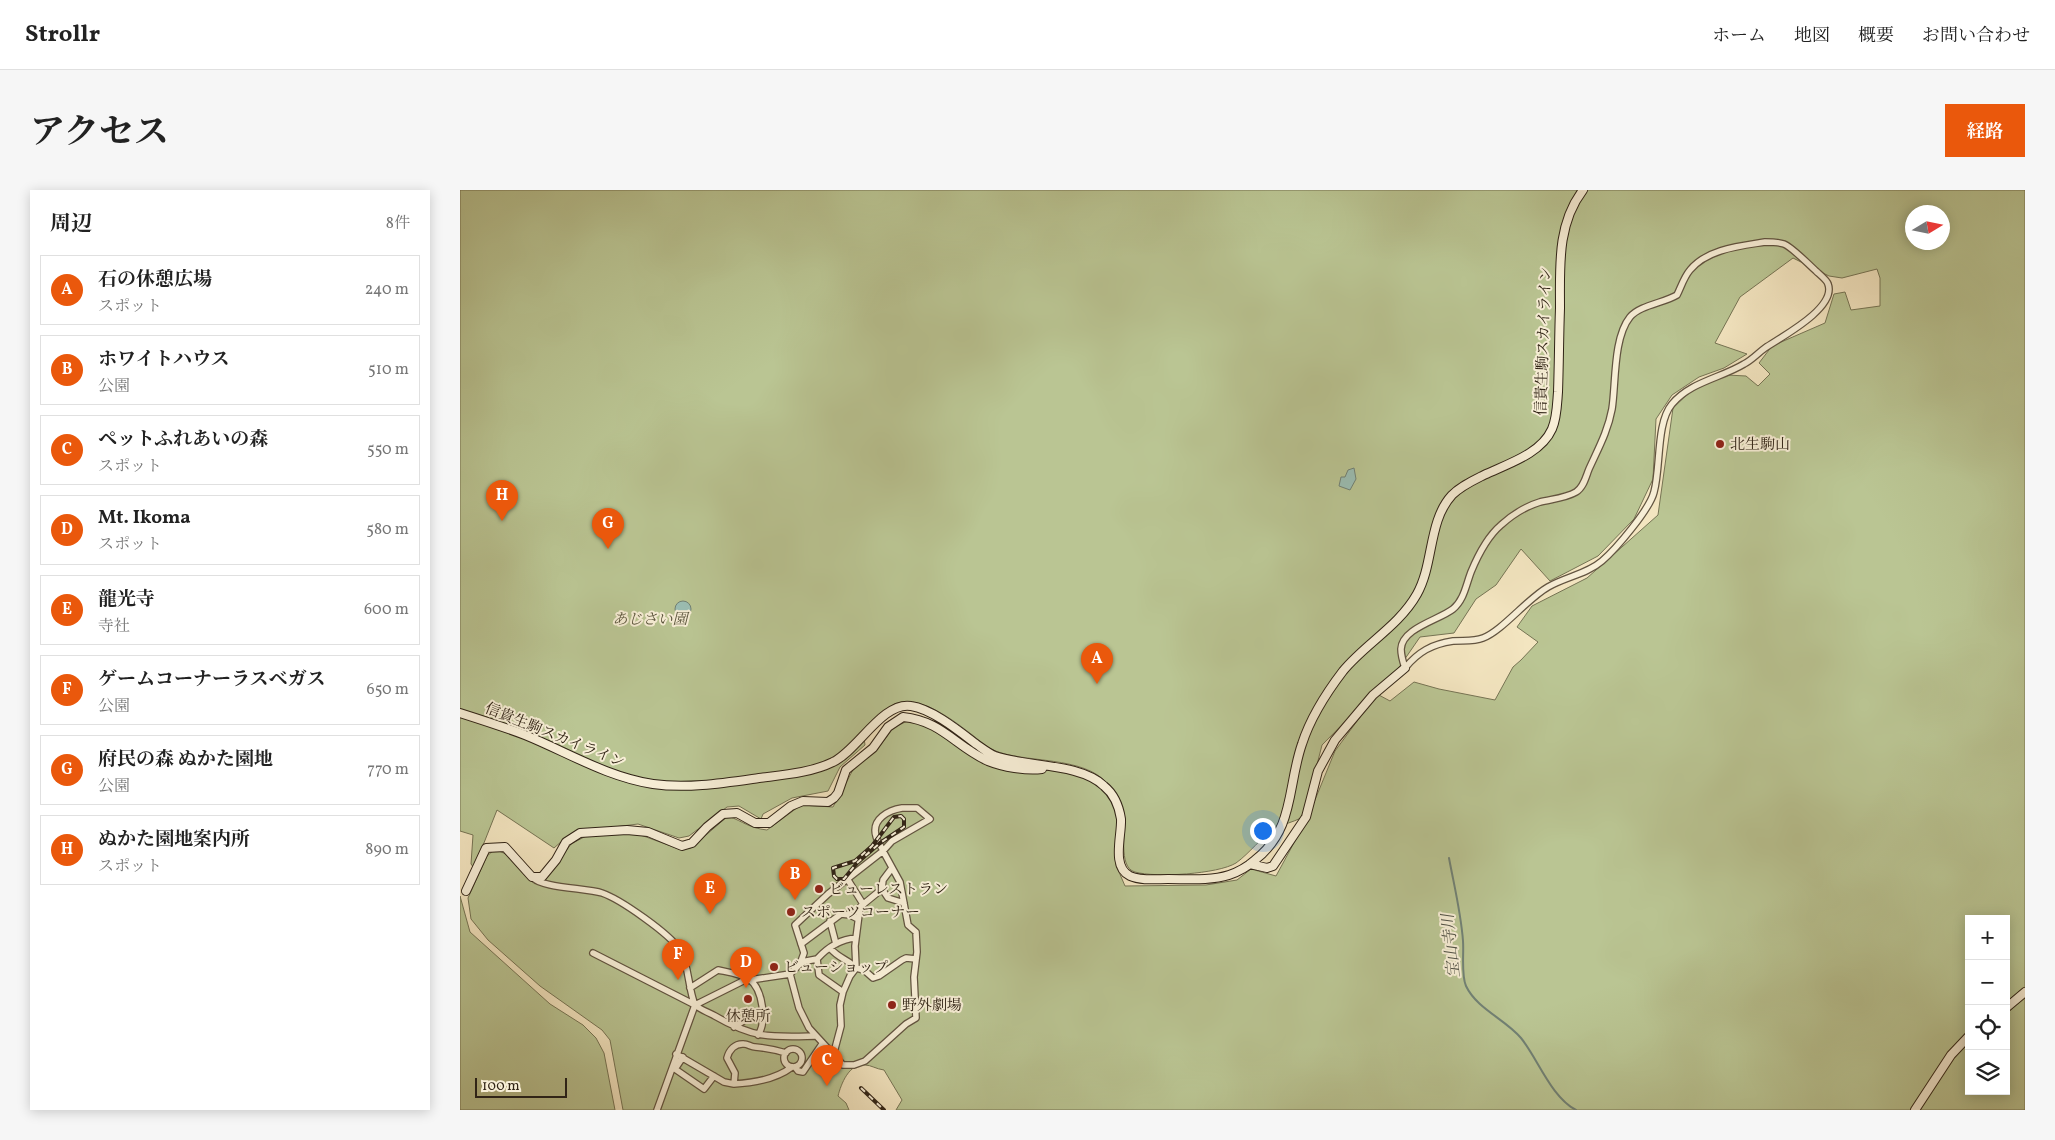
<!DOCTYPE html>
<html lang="ja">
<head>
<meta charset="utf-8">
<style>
	body { margin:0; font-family:Vollkorn,"Noto Serif JP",serif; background:#f6f6f6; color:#222 }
	.controls { position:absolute; right:15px; bottom:15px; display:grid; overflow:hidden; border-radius:0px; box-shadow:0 2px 12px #0003 }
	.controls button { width:45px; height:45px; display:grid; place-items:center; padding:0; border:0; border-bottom:1px solid #e0e0e0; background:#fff; color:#222; font:25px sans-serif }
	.compass { position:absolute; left:1445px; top:15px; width:45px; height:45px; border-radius:50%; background:#fff; box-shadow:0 2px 12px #0003; rotate:80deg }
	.scale { position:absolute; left:15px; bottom:12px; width:92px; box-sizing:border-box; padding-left:5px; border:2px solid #312416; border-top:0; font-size:14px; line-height:18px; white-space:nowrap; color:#312416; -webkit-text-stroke:4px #f7eed6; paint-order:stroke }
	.you { position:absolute; left:802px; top:640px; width:18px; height:18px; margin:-12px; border:4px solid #fff; border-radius:50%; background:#1a73e8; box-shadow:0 0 0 8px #1a73e833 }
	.badge { display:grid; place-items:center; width:32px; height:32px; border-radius:50%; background:#ea580c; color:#fff; font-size:16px; font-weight:700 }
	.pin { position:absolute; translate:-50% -41px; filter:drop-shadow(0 1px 2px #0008) }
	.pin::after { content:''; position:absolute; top:26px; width:18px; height:15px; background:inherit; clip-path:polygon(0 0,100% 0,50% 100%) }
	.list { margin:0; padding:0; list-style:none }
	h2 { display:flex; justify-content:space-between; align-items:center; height:65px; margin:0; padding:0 20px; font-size:21px }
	h2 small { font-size:16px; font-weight:400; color:#767676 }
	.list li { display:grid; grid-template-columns:32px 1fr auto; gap:15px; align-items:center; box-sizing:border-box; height:70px; margin:0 10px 10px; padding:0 10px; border:1px solid #e0e0e0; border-radius:0px }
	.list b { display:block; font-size:19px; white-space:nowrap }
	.list p { margin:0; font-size:16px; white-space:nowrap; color:#767676 }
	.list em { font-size:16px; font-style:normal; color:#767676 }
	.icon { flex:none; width:28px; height:28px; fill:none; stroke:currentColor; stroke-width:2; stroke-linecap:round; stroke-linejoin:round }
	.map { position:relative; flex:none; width:1565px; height:920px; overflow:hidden; border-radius:0px }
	header { display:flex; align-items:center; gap:30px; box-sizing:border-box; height:70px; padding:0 25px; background:#fff; border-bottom:1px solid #e0e0e0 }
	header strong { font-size:24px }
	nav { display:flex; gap:28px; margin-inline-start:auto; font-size:18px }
	.intro { display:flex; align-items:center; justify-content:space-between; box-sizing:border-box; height:120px; padding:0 30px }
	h1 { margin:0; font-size:35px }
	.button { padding:12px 22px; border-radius:0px; background:#ea580c; color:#fff; font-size:18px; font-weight:700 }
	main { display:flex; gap:30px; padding:0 30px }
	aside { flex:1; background:#fff; border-radius:0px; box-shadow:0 2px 12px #0003 }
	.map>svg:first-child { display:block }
</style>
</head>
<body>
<header>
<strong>Strollr</strong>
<nav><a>ホーム</a><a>地図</a><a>概要</a><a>お問い合わせ</a></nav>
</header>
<div class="intro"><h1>アクセス</h1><a class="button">経路</a></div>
<main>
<aside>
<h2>周辺<small>8件</small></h2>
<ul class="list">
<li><span class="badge">A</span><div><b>石の休憩広場</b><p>スポット</p></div><em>240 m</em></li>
<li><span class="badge">B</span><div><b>ホワイトハウス</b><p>公園</p></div><em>510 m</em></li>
<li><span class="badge">C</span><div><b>ペットふれあいの森</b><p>スポット</p></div><em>550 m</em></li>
<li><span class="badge">D</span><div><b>Mt. Ikoma</b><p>スポット</p></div><em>580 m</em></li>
<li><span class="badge">E</span><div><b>龍光寺</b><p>寺社</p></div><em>600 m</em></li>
<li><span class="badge">F</span><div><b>ゲームコーナーラスベガス</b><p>公園</p></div><em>650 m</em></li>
<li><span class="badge">G</span><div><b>府民の森 ぬかた園地</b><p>公園</p></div><em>770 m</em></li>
<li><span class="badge">H</span><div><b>ぬかた園地案内所</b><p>スポット</p></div><em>890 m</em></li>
</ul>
</aside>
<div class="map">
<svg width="1565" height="920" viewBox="0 0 1565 920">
	<rect width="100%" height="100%" fill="#f3e5c0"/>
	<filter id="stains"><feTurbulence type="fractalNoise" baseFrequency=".004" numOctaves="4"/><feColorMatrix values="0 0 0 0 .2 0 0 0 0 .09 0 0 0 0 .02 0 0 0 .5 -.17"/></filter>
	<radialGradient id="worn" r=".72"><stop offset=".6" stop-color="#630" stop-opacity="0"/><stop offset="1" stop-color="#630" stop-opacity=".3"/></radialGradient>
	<path fill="#bac593" stroke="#767454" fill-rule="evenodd" d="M0,0H1565V920H436L442,910L424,880C416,879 411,875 405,875C389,873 381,894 378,906L386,913L389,920H163L150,850L142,840L80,796L28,750L11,729L8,708L27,666L34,660C54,663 60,682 75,694L88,686L111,654L128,645L178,644L219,659L231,658L268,626C284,632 289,638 307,640L341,615L373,617L395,576L416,561L434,537L448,531L463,534L517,569L577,580L602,581L624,586L644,599L656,620L659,633L656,675L665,696L746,695L777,690L791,679L816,686L848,627L875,561L917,504L930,511L954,492L979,499L1035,510L1053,477L1061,470L1078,452L1057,437L1072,416L1127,388L1198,325L1213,218L1232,200L1267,185L1286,186L1298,196L1310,184L1299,173L1312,156L1365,133L1374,104L1385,102L1391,120L1420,116V88L1417,79L1382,88L1369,86L1333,68L1280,107L1255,153L1287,164L1264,178L1239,187L1212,205L1196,229L1193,289L1174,329L1138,366L1090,391L1061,359L1036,395L1016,409L994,443L960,447L940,476L862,555L848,610L841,628C833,632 824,634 816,638C801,647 790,663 776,673C758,684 696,688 675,682C657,677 667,639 663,623C661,612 655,602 648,594C623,565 566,574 533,560C526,557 520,551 515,547C494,531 461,504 434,514L403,540L405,555L380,577L368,601L332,608L303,624L301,629L279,616L267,617L229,646L219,648L178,634L122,641L102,651L94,658L37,620L14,678L11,674L13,645L0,641ZM1452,22H1482V52H1452ZM1509,729H1546V901H1509Z
		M0,706L10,742L90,814L123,835L136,848L144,863L155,920H0Z"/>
	<path fill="#9bbfb5" stroke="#718175" d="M894,278L896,289L890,300L879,296L881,287H885L888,280Z
		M215 419a8 8 0 1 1 16 0a8 8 0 1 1-16 0Z"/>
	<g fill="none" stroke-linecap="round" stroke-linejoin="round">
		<path stroke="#718175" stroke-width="2" d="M989,668C994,695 1001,723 1003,751C1004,763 1001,785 1006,796C1017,819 1045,829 1061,848C1078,869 1091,907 1116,920"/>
		<defs>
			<path id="street" d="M1305,52C1311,52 1318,52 1324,54C1332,57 1348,74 1356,81C1359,84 1367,90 1368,94C1377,118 1321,147 1305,158C1298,163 1292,170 1284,174C1261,188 1230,192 1212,214C1196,233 1201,277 1194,302C1190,319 1156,359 1142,371C1127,384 1105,387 1088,397C1067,409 1042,441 1023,448C1013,452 1003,450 993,451C972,454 958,462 945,478C943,472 941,465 941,459C942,438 979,430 993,419C1004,410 1006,395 1011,382C1018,365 1027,347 1041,335C1052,325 1067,316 1080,312C1092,309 1106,308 1116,302C1124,297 1126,286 1129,279C1138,259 1148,241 1152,219C1156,194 1153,148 1170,127C1180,115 1204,113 1217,105C1221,97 1224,87 1230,80C1247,59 1280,56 1305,52Z
				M442,618H457L470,629L432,651L423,661C421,656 417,651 416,646C411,629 429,620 442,618Z
				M72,687C81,698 126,698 142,703C160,709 210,744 220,760C229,774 228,799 235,815
				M388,690L403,714
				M422,699L428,708L444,713
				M370,731L376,754
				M341,754L381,724L390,725L398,729
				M371,759C378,768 389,770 396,778
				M133,763L235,815L283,791L330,784L340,774L344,763L335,735L368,704L423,661L440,692L448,735L456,742L457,762L454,787L456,828L446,834L405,871L394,875H383L349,838L339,818L330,784
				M357,769C367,758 381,749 396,748
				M341,772L357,769L359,785L383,802
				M396,778L395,756L400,717L422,699L423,690L432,678
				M230,798L258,780C267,782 281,784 289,789C303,799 307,832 298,845
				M274,837L296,823L302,822
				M324 868a9 9 0 1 1 18 0a9 9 0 1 1-18 0Z
				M326,863C316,860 306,858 295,857C291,857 288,854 284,854C275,853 269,860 267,868L275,883L274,894C294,893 316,889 332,877
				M216,864L264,892L274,894
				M373,866L381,836L380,815L383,802L390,786L396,778L404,780L413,788L419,786L442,770L446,768L456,769
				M223,867L215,879L244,899L254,886
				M335,877L338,881L343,882L362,854
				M197,920L235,815C241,820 248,822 255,826C295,849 311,847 355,846"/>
			<path id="secondary" d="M0,523C22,530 44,537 65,545C107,562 147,587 193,594C227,599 264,593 299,588C322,585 351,583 373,572C397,561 423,511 451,516C472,519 499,541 516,554C522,558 528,563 535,566C567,577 620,573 644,596C654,604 659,616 661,629C662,645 651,677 670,686C681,691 697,689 708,689C728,689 750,691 769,685C778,682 787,677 795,670C835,639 827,597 842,554C850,529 867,502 883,481C905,454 939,436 957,404C974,374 968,331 992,305C1001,296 1012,291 1024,285C1047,274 1081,264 1092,239C1097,228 1097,214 1098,202C1099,174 1099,146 1100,118C1100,76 1097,34 1123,0
				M790,674L807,678L813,676L846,627L858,581L875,550L913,505L945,478
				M6,701L26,658L45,657L72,687H82L96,670L106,652L120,643L167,640L188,642L222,656L232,653L247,637L263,624L277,623L295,633H309L331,616L343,611L368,612L374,608L378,603L386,580L413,558L428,537L443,527C482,531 495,556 528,571C543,577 566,581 582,579
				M1546,818L1565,802
				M1455,920L1491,865L1509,846"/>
		</defs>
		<use href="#street" stroke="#625440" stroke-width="8"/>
		<use href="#secondary" stroke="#312416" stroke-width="10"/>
		<use href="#street" stroke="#f7eed6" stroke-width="5.5"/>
		<use href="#secondary" stroke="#f7eed6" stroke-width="8"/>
		<defs>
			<path id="rail" d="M441,626L444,629V637L420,653L397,673L384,689H377L374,686L373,678L395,671L412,656L434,627Z
				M401,898L424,920"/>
		</defs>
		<use href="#rail" stroke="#312416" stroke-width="4"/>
		<use href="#rail" stroke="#f7eed6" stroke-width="2" stroke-dasharray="5.5" stroke-linecap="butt"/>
	</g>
	<g fill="#8f2418" stroke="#f7eed6" stroke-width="2">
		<circle cx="1260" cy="254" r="5"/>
		<circle cx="359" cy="699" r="5"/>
		<circle cx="331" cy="722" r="5"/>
		<circle cx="314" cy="777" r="5"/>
		<circle cx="288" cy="809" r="5"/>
		<circle cx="432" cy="815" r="5"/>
	</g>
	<g text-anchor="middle" stroke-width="4" stroke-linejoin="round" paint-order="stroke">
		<g font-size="15" fill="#312416" stroke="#f7eed6">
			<text transform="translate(1083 151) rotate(-88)" y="5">信貴生駒スカイライン</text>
			<text transform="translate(95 545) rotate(22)" y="5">信貴生駒スカイライン</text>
		</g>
		<g font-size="15" fill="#312416" stroke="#f7eed6" text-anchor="start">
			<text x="1270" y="259">北生駒山</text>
			<text x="369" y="704">ビューレストラン</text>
			<text x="341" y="727">スポーツコーナー</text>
			<text x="324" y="782">ビューショップ</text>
			<text x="442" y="820">野外劇場</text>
			<text x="288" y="831" text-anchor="middle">休憩所</text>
		</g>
		<g font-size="15" font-style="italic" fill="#5a543c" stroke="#f7eed6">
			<text x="190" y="434">あじさい園</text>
		</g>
		<g font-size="16" font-style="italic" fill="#515246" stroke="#f7eed6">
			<text transform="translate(990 756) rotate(-96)" y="6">宝山寺川</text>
		</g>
	</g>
	<rect width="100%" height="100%" filter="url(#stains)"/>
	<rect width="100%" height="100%" fill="url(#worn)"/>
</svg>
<div class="controls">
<button>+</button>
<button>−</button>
<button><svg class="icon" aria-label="locate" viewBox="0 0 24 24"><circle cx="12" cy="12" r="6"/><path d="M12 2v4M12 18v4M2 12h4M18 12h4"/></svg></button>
<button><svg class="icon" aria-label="layers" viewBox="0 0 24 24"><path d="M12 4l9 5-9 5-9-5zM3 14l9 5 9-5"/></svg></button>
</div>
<svg class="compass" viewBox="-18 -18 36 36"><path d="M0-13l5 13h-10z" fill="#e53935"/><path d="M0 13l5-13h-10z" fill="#767676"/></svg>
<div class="scale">100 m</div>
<div class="you"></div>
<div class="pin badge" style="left:637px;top:494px">A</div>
<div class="pin badge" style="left:335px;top:710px">B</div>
<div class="pin badge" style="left:367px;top:896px">C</div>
<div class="pin badge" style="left:286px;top:798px">D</div>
<div class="pin badge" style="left:250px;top:724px">E</div>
<div class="pin badge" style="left:218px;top:790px">F</div>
<div class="pin badge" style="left:148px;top:359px">G</div>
<div class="pin badge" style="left:42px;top:331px">H</div>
</div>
</main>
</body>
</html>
